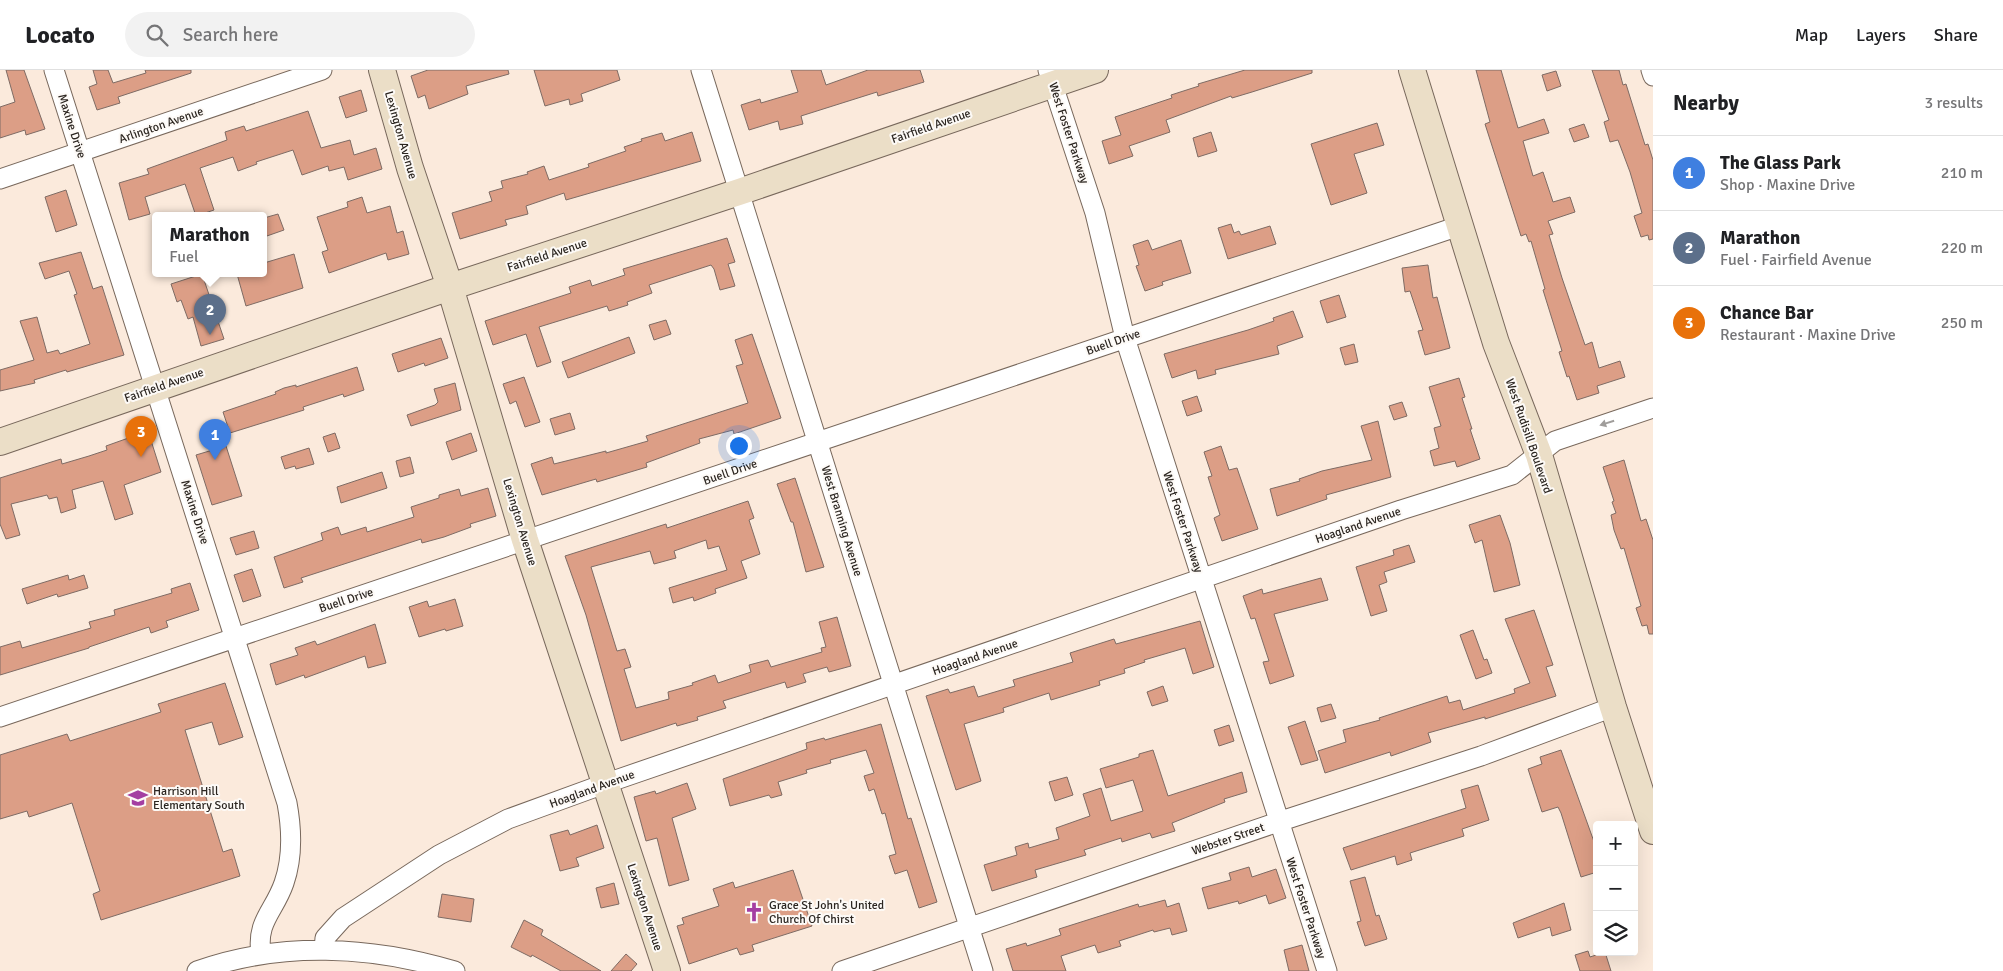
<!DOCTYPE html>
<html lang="en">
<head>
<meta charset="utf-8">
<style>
	body { margin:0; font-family:Signika,sans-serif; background:#f2f2f2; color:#202124 }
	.controls { position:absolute; right:15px; bottom:15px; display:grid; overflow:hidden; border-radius:5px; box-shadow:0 5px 20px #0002 }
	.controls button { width:45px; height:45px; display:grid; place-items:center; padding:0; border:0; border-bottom:1px solid #e0e0e0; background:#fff; color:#202124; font:25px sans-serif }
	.you { position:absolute; left:738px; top:375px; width:18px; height:18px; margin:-12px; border:4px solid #fff; border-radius:50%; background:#1a73e8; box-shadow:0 0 0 8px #1a73e833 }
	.badge { display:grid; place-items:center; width:32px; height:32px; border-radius:50%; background:#a43ea2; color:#fff; font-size:16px; font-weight:700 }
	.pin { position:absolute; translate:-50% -41px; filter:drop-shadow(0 1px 2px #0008) }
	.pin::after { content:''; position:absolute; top:26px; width:18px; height:15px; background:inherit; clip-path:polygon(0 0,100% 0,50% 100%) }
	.popup { position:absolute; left:152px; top:142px; width:115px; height:65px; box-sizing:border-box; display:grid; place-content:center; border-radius:5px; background:#fff; filter:drop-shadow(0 1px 4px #0005); font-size:16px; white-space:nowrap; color:#757577 }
	.popup b { font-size:19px; color:#202124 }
	.popup::after { content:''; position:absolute; left:50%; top:100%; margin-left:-10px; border:10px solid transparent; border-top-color:#fff }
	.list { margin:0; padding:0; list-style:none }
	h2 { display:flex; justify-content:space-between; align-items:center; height:65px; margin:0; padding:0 20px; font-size:21px }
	h2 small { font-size:16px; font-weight:400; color:#757577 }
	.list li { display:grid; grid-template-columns:32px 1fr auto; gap:15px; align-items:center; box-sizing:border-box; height:75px; padding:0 20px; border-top:1px solid #e0e0e0 }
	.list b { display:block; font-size:19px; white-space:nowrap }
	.list p { margin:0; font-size:16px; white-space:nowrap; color:#757577 }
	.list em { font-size:16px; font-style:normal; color:#757577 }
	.icon { flex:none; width:28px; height:28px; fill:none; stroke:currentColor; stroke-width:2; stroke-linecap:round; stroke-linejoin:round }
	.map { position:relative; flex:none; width:1653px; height:901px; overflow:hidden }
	header { display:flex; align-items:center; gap:30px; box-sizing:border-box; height:70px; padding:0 25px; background:#fff; border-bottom:1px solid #e0e0e0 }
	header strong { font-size:24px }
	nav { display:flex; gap:28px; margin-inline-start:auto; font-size:18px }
	.search { width:350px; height:45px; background:#f2f2f2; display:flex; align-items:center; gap:12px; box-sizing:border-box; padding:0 18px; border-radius:28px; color:#757577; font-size:19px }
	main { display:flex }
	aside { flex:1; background:#fff }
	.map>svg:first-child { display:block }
</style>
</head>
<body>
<header>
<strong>Locato</strong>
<div class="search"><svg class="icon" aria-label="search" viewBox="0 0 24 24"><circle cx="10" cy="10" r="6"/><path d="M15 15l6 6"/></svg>Search here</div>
<nav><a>Map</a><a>Layers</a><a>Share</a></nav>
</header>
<main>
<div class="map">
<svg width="1653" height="901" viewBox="0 0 1653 901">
	<rect width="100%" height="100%" fill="#fbeadc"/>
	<path fill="#dc9e86" stroke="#7e6b64" d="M6,0H24L45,59L26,65L25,60L0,68V37L15,32Z
		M93,0H108L113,13L146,3L145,0H191V3L118,27L120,33L97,40L89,17L97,14Z
		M428,0H508L509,4L466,16L468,24L429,39L425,25L418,28L411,6Z
		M534,0H617L620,10L581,24L583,31L570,35L569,29L545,36Z
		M791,0H821L826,15L868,0H920L924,12L878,26L877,22L801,46L803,54L780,60L778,51L749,60L741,35L760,29L761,33L798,22Z
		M1245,0H1312V3L1252,22L1232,28L1231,26L1166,50L1170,62L1129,76L1133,86L1109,94L1102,71L1121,65L1115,47L1172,28L1171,25L1199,16L1198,14Z
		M1476,0H1501L1518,58L1544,49L1549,63L1523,71L1533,106L1543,102L1553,132L1570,127L1575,142L1548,151L1553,164L1549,165L1562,208L1585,275L1592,272L1599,298L1620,291L1625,307L1597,316L1599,323L1577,330L1569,306L1567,307L1559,282L1562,281L1543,220L1545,219L1531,171L1529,172L1526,164L1521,166L1485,54L1490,52Z
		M1592,0H1619L1623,15L1626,14L1645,75L1648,74L1653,90V169L1649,170L1648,165L1641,167L1634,146L1642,143L1630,102L1618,70L1610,72L1604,52L1609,50Z
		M1556,1L1561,16L1547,21L1542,5Z
		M361,20L367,41L346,48L339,27Z
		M308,41L321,78L350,70L354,85L376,78L382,99L348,110L344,97L329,101L328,96L302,105L293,80L256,92L257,94L238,101L233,87L200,98L214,140L196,146L185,114L145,127L150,144L129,150L119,113L149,104L147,99L227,70L225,62L244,56L246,61Z
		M1377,53L1384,75L1354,84L1367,123L1331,135L1311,74Z
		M1584,54L1589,67L1574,72L1569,59Z
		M692,62L701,91L566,130L564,123L526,136L528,144L505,150L507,155L460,169L452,143L492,131L489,122L503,118L501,111L528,104L527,102L544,96L549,110L589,97L588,94L626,81L624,77L642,71L641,69L662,63L665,71Z
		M1211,62L1217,81L1198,87L1193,68Z
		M66,120L77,155L56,162L45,127Z
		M362,127L367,143L390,136L397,163L403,161L409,184L388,190L386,183L329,203L322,182L328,180L317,147L348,137L347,132Z
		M278,144L284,160L264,167V148Z
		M1231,154L1234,163L1239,161L1241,165L1270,156L1276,174L1228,189L1218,158Z
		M727,168L735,192L728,194L735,216L720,220L714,199L711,195L649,215L652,223L627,232L628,235L609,241L607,236L539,257L551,292L537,297L526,264L493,275L485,251L571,223L569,217L590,210L592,216L625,205L623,199Z
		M1148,170L1152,180L1181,170L1191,203L1162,212L1163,215L1145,221L1136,196L1139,195L1133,175Z
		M81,182L93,219L102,216L124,285L67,302L66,300L34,310L35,313L0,321V300L34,290L20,251L37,247L47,283L58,280L60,284L90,274L74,225L77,224L69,201L45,209L39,193Z
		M294,184L303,218L246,236L237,204H264V193Z
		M1428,195L1433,228L1437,227L1450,278L1425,285L1418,261L1423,260L1410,221L1405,222L1402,198Z
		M202,204L224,269L201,276L193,247L188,249L181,230L177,232L171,214Z
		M1339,225L1346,247L1327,253L1320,231Z
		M1293,241L1303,267L1277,276L1279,284L1215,300L1216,304L1198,309L1196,300L1172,308L1164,284L1248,260L1274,251L1273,248Z
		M666,250L671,264L654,270L649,255Z
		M752,264L781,348L734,364L733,360L699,369L700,373L646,393L647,397L597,412L596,409L542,425L531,394L552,387L554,394L606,381V383L648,371L646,366L748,333L736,296L743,294L735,270Z
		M629,267L635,283L568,308L562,292Z
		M441,268L448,288L425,296L424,293L398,302L392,284Z
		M1354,274L1358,292L1345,295L1340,278Z
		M357,297L364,320L344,327L343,324L303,337L304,340L230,363L223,342L276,324L275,322L284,318L296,315V317Z
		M524,307L540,352L525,357L516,331L510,334L503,314Z
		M1459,308L1465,327L1462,328L1472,359H1470L1480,389L1457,397L1455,391L1434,396L1430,381L1439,378L1434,358L1441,356L1429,317Z
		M455,313L461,340L411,356L407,345L435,335L438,332L434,319Z
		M1197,326L1202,341L1187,346L1182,331Z
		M1402,332L1407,346L1394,350L1389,336Z
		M570,343L575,359L555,365L550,349Z
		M1378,351L1391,407L1326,425L1327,429L1277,446L1270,419L1300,411L1299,409L1322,401L1372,390L1361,356Z
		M148,361L161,402L124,415L133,444L115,450L103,411L72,420L76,438L61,443L57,427L49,429L47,425L11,434L20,465L6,469L0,454V408L61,389L62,394L89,386L107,380L106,376Z
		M335,363L340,378L328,382L323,367Z
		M471,363L477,381L452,390L446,372Z
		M226,376L242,426L212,435L196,385Z
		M1221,376L1229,400L1237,398L1258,459L1222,471L1214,448L1220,445L1208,407L1212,406L1204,382Z
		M309,378L314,394L296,399L295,396L285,399L281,387Z
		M410,387L414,403L400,407L396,391Z
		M1624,390L1641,451L1646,449L1653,470V564H1649L1647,555L1642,556L1636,538L1641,536L1624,478L1621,479L1614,460L1611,445L1616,443L1612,432L1614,431L1603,397Z
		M382,402L387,418L341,433L337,417Z
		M795,408L824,497L806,502L793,452H791L777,414Z
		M488,418L496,446L470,454L471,457L444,467L422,473L421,469L301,508L303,512L284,518L274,487L323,470L321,463L338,457L341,465L366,457L367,462L414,447L411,437L439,428V425L459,419L461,426Z
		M748,431L754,448L749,450L760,484L741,491L747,508L715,519L716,523L694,531L693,527L673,533L669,518L727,500L719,476L708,479L706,470L674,481L676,488L654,494L650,481L591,497L617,581L625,579L631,597L624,599L636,638L669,629L668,622L693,615L692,613L715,605L718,613L751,602L749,595L768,590L771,597L822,582L821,578L826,577L819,552L837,547L851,596L829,602L827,597L803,604L806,612L787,618L785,612L723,631L726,638L697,647L698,650L677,656L676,653L621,671L586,545L565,486L666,454L667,458Z
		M1500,445L1510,473L1520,515L1494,522L1482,470L1475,473L1469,455Z
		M254,461L259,478L236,485L230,468Z
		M1409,475L1415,492L1384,502L1387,512L1379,515L1387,541L1371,546L1356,497L1394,485L1393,480Z
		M252,499L261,526L243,532L234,505Z
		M68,505L69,510L84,505L88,518L58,527L57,524L27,534L22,519Z
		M1321,508L1328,530L1274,544L1294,606L1270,614L1263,592L1269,591L1255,548L1251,549L1243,526L1262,519L1263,524Z
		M190,513L199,540L166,551L168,557L151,563L149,557L89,577V578L0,605V577L20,571L22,578L91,558L89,552L115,545L114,540L172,523L171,519Z
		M455,529L463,556L446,561L445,559L419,567L409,537L427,531L429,537Z
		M1534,540L1553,595L1546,597L1556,626L1485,649V647L1428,663L1431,672L1391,686L1390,682L1325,703L1318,681L1346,672L1343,660L1380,650L1379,648L1447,626L1449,633L1460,630L1463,640L1515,623L1514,619L1530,613L1505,549Z
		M1200,551L1214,597L1193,604L1185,578L1144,590L1145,592L1124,599L1125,603L1099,611L1100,615L1051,630L1049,623L1003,638L1004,642L964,654L981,711L956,720L926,626L948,619L950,623L974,616L978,627L1015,616L1013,610L1073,592L1070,583L1114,569L1116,574Z
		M375,554L386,593L368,598L365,586L305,608L304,605L276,615L270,594L298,585L295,578L315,571L317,575Z
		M1473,560L1484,590L1487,589L1492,603L1476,609L1460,565Z
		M225,613L243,667L219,675L212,652L185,660L223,782L232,779L240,806L101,850L93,824L100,821L72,733L29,747L27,741L0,749V685L67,664L70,671L161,642L158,634Z
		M1163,616L1168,631L1152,636L1147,622Z
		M1331,634L1336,648L1321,652L1317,638Z
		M1305,651L1318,690L1301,695L1288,657Z
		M881,654L908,749L911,748L937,832L919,838L907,800L895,804L889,786L896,784L885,743L882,744L874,719L869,721L864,706L874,703L866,680L830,690L831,693L806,700L807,703L778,712L782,725L771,728L769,725L730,736L723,709L807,679L806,673L824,668L825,670Z
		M1229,655L1234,671L1219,676L1214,660Z
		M1153,680L1168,726L1242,702L1247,722L1224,729L1225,732L1172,753L1175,761L1152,768L1150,763L1122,772L1121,768L1084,780L1086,785L1035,800L1037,807L992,821L984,795L1017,785L1015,777L1028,773L1029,778L1059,769L1056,758L1090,746L1083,724L1101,718L1111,751L1143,741L1133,710L1106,718L1100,699L1139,687V684Z
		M1561,680L1597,780V802L1581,807L1561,743L1558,737L1542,742L1528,699L1542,694L1540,687Z
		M1067,707L1073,725L1055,731L1049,712Z
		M687,713L696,739L672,748L689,810L669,816L657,768L646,771L634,727L655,721L656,724Z
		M1478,715L1489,750L1462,759L1464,766L1410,783L1412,790L1397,795L1395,786L1351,800L1343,778L1466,738L1461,720Z
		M597,755L604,778L576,788L579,796L560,801L550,765L568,760L570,765Z
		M1249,797L1252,807L1276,799L1286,828L1269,834L1266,825L1239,834L1238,831L1208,839L1202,818L1231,810L1229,803Z
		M793,800L812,856L752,875L754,881L740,885L737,878L689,894L677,856L684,854L682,848L719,836L713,819L733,812L735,818Z
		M1365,807L1376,846L1379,845L1387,869L1365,876L1357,852L1361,851L1350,811Z
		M614,813L619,834L601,838L596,818Z
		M442,824L474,829L471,852L438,847Z
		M1165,830L1167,837L1179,833L1187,861L1172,865L1170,858L1154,862L1153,860L1119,871L1121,876L1098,883L1095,875L1061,886L1066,901H1013L1006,879L1026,873L1027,876L1061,865L1059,859L1138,834L1139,837Z
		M1564,833L1571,860L1552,866L1550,857L1518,868L1513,853Z
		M524,850L543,860L541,865L601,901H561L532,885L531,887L511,877Z
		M1302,875L1309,901H1289L1284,880Z
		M1588,881L1590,887L1605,882L1611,901H1580L1575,885Z
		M626,884L637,894L631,901H611Z"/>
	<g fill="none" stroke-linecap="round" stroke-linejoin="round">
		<defs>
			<path id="street" d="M54,0L287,733C292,760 293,787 284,813C274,842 256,851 261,884
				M701,0L983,901
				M1048,0L1095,143L1125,268L1327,901
				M1651,0L1653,6
				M0,109L322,0
				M0,647L1459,156
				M324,880L325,868L343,848L439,785L508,749L604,714L1401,440L1512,405L1555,371L1653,338
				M197,901C281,871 371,876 455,901
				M842,901L1278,752L1481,686L1613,637"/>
			<path id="secondary" d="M382,0L410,98L450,217L525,470L667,901
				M1412,0L1496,273L1539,385L1613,637L1653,761
				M0,372L450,217L739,122L1095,0"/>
		</defs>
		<use href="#street" stroke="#78685c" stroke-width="21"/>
		<use href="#secondary" stroke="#78685c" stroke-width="28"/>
		<use href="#street" stroke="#fff" stroke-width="19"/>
		<use href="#secondary" stroke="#ebdec7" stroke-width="26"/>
	</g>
	<defs><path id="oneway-solid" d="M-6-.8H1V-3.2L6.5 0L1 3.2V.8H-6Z" transform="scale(1.25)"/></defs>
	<use fill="#a09d9b" href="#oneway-solid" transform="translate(1607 353) rotate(162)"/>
	<defs>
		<symbol id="school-bare" viewBox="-9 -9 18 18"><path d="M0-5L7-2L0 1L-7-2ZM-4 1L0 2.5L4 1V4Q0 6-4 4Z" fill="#a43ea2" stroke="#fdfaf7" stroke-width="2.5" paint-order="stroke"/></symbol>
		<symbol id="church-bare" viewBox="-9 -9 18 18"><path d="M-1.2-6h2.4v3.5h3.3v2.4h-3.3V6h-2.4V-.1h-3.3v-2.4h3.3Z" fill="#a43ea2" stroke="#fdfaf7" stroke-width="2.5" paint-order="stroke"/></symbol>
	</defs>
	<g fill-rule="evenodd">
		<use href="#school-bare" x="124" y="714" width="28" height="28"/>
		<use href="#church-bare" x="740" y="828" width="28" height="28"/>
	</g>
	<g text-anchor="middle" stroke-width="4" stroke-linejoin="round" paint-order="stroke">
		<g font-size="12" fill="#2c2621" stroke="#fdfaf7">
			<text transform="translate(161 55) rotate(-19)" y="4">Arlington Avenue</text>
			<text transform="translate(72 56) rotate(72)" y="4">Maxine Drive</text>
			<text transform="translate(931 56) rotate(-19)" y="4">Fairfield Avenue</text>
			<text transform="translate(1069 63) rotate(72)" y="4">West Foster Parkway</text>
			<text transform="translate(401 65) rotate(74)" y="4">Lexington Avenue</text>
			<text transform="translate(547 185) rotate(-18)" y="4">Fairfield Avenue</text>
			<text transform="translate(1113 272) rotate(-19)" y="4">Buell Drive</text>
			<text transform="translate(164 315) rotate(-19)" y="4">Fairfield Avenue</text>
			<text transform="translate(1529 366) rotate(71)" y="4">West Rudisill Boulevard</text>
			<text transform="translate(730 402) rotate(-19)" y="4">Buell Drive</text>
			<text transform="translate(195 442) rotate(72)" y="4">Maxine Drive</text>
			<text transform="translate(842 451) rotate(73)" y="4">West Branning Avenue</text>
			<text transform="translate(520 452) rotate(73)" y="4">Lexington Avenue</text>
			<text transform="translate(1183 452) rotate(72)" y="4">West Foster Parkway</text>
			<text transform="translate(1358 455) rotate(-19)" y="4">Hoagland Avenue</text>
			<text transform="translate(346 530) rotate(-18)" y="4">Buell Drive</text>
			<text transform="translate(975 587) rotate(-19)" y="4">Hoagland Avenue</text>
			<text transform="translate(592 719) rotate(-20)" y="4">Hoagland Avenue</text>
			<text transform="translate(1228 769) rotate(-19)" y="4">Webster Street</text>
			<text transform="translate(645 837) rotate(72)" y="4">Lexington Avenue</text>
			<text transform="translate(1306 838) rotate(72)" y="4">West Foster Parkway</text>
		</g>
		<g font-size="12" fill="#2c2621" stroke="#fdfaf7" text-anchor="start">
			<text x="153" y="725">Harrison Hill<tspan x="153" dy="14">Elementary South</tspan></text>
			<text x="769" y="839">Grace St John's United<tspan x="769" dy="14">Church Of Chirst</tspan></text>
		</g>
	</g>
</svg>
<div class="controls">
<button>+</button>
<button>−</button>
<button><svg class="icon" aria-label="layers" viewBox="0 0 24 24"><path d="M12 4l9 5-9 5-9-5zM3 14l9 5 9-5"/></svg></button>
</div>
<div class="you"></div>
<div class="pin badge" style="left:215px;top:390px;background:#3f7fe0">1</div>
<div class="pin badge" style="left:210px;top:265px;background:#5c6f8a">2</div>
<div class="popup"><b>Marathon</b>Fuel</div>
<div class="pin badge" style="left:141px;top:387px;background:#e8710a">3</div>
</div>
<aside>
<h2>Nearby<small>3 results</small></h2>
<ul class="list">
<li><span class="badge" style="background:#3f7fe0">1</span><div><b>The Glass Park</b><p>Shop · Maxine Drive</p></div><em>210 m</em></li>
<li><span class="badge" style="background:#5c6f8a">2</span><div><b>Marathon</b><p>Fuel · Fairfield Avenue</p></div><em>220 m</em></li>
<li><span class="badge" style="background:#e8710a">3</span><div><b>Chance Bar</b><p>Restaurant · Maxine Drive</p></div><em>250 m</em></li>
</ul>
</aside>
</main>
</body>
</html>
